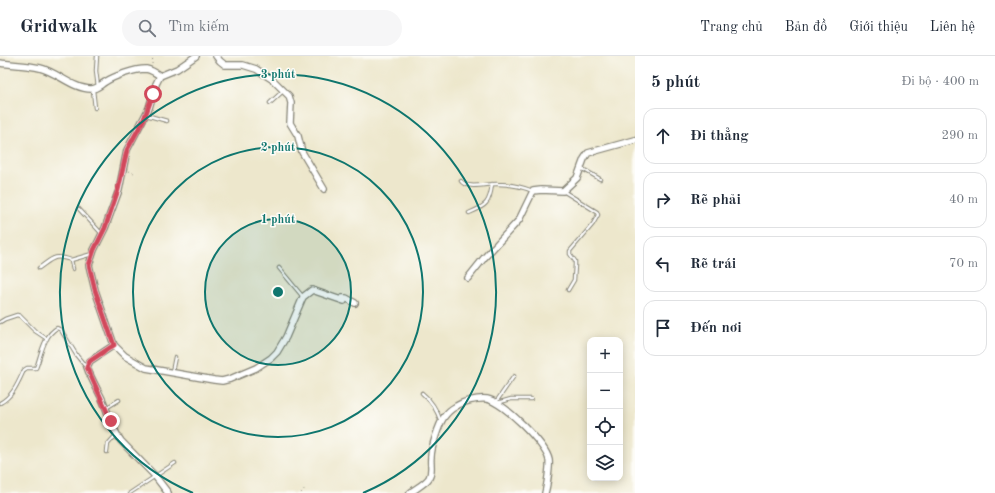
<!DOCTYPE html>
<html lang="vi">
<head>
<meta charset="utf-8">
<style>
	body { margin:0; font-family:"Old Standard TT",serif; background:#f6f6f7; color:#1f2937 }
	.controls { position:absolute; right:12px; bottom:12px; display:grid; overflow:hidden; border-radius:8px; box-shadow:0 2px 10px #0003 }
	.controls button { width:36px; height:36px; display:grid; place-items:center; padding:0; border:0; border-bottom:1px solid #e0e1e3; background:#fff; color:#1f2937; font:20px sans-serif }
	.stop { position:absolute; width:12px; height:12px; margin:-9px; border:3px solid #d1495b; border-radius:50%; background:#fff }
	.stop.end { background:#d1495b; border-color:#fff; box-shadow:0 1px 4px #0008 }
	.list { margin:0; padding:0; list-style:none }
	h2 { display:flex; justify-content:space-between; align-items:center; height:52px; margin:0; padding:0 16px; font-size:17px }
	h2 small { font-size:13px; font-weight:400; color:#747a83 }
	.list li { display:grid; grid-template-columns:26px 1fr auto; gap:12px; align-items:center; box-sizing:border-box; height:56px; margin:0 8px 8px; padding:0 8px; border:1px solid #e0e1e3; border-radius:12px }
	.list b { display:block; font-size:15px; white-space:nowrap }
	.list em { font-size:13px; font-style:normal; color:#747a83 }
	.icon { flex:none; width:22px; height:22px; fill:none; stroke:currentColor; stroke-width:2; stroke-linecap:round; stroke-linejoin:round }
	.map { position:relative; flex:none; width:635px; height:437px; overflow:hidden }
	header { display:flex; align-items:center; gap:24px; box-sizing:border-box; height:56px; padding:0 20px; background:#fff; border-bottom:1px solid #e0e1e3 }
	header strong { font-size:19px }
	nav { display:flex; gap:22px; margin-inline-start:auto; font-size:14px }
	.search { width:280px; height:36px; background:#f6f6f7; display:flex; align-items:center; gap:10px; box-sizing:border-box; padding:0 14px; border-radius:22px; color:#747a83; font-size:15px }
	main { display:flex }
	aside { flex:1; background:#fff }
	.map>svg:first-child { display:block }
</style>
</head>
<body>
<header>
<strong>Gridwalk</strong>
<div class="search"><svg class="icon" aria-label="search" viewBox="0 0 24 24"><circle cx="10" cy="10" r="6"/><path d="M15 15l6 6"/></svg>Tìm kiếm</div>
<nav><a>Trang chủ</a><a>Bản đồ</a><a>Giới thiệu</a><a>Liên hệ</a></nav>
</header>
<main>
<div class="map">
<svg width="635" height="437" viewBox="0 0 635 437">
	<rect width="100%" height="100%" fill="#fdfcf7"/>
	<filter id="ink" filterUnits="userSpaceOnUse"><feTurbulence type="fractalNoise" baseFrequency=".025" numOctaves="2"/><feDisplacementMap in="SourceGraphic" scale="8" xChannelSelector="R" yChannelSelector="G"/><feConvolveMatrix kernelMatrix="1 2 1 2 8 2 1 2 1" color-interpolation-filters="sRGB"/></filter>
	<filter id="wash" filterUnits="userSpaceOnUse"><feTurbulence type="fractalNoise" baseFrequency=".012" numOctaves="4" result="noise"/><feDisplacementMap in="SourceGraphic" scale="16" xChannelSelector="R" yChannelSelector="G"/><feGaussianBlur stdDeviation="0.9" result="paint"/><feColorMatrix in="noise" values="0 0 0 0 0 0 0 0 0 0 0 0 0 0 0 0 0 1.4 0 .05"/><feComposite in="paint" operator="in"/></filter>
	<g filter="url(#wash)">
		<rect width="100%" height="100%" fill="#ede7cc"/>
	</g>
	<g filter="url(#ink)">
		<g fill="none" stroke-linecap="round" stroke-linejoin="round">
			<defs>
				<path id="service" d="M97,0L96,15L98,31
					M93,34L95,52
					M270,47L283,35
					M146,59L167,65
					M581,112L600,123
					M461,125C467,134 488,127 498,128C509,128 523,131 533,135
					M563,135L597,156L598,159L593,168L570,195V198L575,205V209L574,224L568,234
					M79,153L102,178
					M469,157C486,150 490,147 492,128
					M71,204L73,213
					M39,212C53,202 54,198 71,204L92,198
					M279,212L303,241
					M0,266L5,263L17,259L20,260L35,275L47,283
					M172,316L175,301
					M422,337C432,345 437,354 441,366
					M496,346L514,320
					M0,347C13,340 18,327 24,314L27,312H36C41,300 43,280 57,272L61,274L77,300L86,311
					M497,347L511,343H531
					M106,352L119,344
					M107,396L108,388L116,379
					M130,437L175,407"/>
				<path id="minor" d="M216,0L220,5L225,9H243L256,13L273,24L289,40L291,47L290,67L298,80L302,96L324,133
					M0,7C13,9 27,9 40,12C57,16 73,33 91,33C97,33 100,29 105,26C114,20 135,13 146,13C151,14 156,17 160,20
					M468,222L484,202L519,164L533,135L541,134L563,135L577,122L584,103L588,97L635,84
					M114,289L125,300L146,312L214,324L222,325L230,323L256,312L271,302L277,296L286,281L303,241L312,234L344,245L342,242H346L355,247
					M168,437L155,420L121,385C112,373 109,359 103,345C98,334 91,323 87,311L90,305L114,289L95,234L89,209L94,194L105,172L119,134L127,94L149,52L156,28L160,20L177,13L196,0
					M410,437C416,432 425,428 429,422C433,415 430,408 431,401C431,392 439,368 444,361C447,357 451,353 455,351C463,345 478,342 487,343C503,346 546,388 549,404C550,410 547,430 545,437"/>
			</defs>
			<use href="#service" stroke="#848274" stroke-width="4.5"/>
			<use href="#minor" stroke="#848274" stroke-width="8"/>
			<path stroke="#848274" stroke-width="1" stroke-dasharray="1 3" stroke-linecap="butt" d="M152,8L153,0
				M129,115L134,117
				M301,437L306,431"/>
			<use href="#service" stroke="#fff" stroke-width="2.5"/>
			<use href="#minor" stroke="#fff" stroke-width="5.5"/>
		</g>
	</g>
	<g fill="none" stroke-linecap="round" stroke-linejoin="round" filter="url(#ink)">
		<path stroke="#d1495b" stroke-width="5" d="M111,365L87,311L90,305L114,289L95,234L89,209L94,194L105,172L118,134L127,94L144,63L153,38"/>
	</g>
	<circle cx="278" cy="236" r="73" fill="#0f766e" fill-opacity=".12"/>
	<g fill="none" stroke="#0f766e" stroke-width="2">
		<circle cx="278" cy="236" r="73"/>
		<circle cx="278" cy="236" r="145"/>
		<path d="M193 437A218 218 0 1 1 363 437"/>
	</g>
	<circle cx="278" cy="236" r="6" fill="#0f766e" stroke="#fdfcf7" stroke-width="2"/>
	<g font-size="12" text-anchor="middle" font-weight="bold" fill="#0f766e" stroke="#fdfcf7" stroke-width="3" stroke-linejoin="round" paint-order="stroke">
		<text x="278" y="22">3 phút</text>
		<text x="278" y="95">2 phút</text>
		<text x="278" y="167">1 phút</text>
	</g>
</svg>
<div class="controls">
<button>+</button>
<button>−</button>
<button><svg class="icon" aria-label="locate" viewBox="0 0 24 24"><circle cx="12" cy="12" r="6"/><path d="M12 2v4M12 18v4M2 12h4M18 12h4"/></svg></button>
<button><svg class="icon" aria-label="layers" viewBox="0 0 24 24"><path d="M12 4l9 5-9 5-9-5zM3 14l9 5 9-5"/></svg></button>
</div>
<div class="stop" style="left:153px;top:38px"></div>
<div class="stop end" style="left:111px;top:365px"></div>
</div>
<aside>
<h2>5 phút<small>Đi bộ · 400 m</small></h2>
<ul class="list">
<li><svg class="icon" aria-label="ahead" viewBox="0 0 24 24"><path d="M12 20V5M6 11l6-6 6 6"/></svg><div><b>Đi thẳng</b></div><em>290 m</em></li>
<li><svg class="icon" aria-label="right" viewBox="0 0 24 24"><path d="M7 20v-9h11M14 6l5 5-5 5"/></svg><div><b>Rẽ phải</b></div><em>40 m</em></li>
<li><svg class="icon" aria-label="left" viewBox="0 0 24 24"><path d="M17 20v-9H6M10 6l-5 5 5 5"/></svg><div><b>Rẽ trái</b></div><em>70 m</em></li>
<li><svg class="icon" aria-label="arrive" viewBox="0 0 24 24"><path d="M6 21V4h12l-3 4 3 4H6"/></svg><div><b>Đến nơi</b></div></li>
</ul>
</aside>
</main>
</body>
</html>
